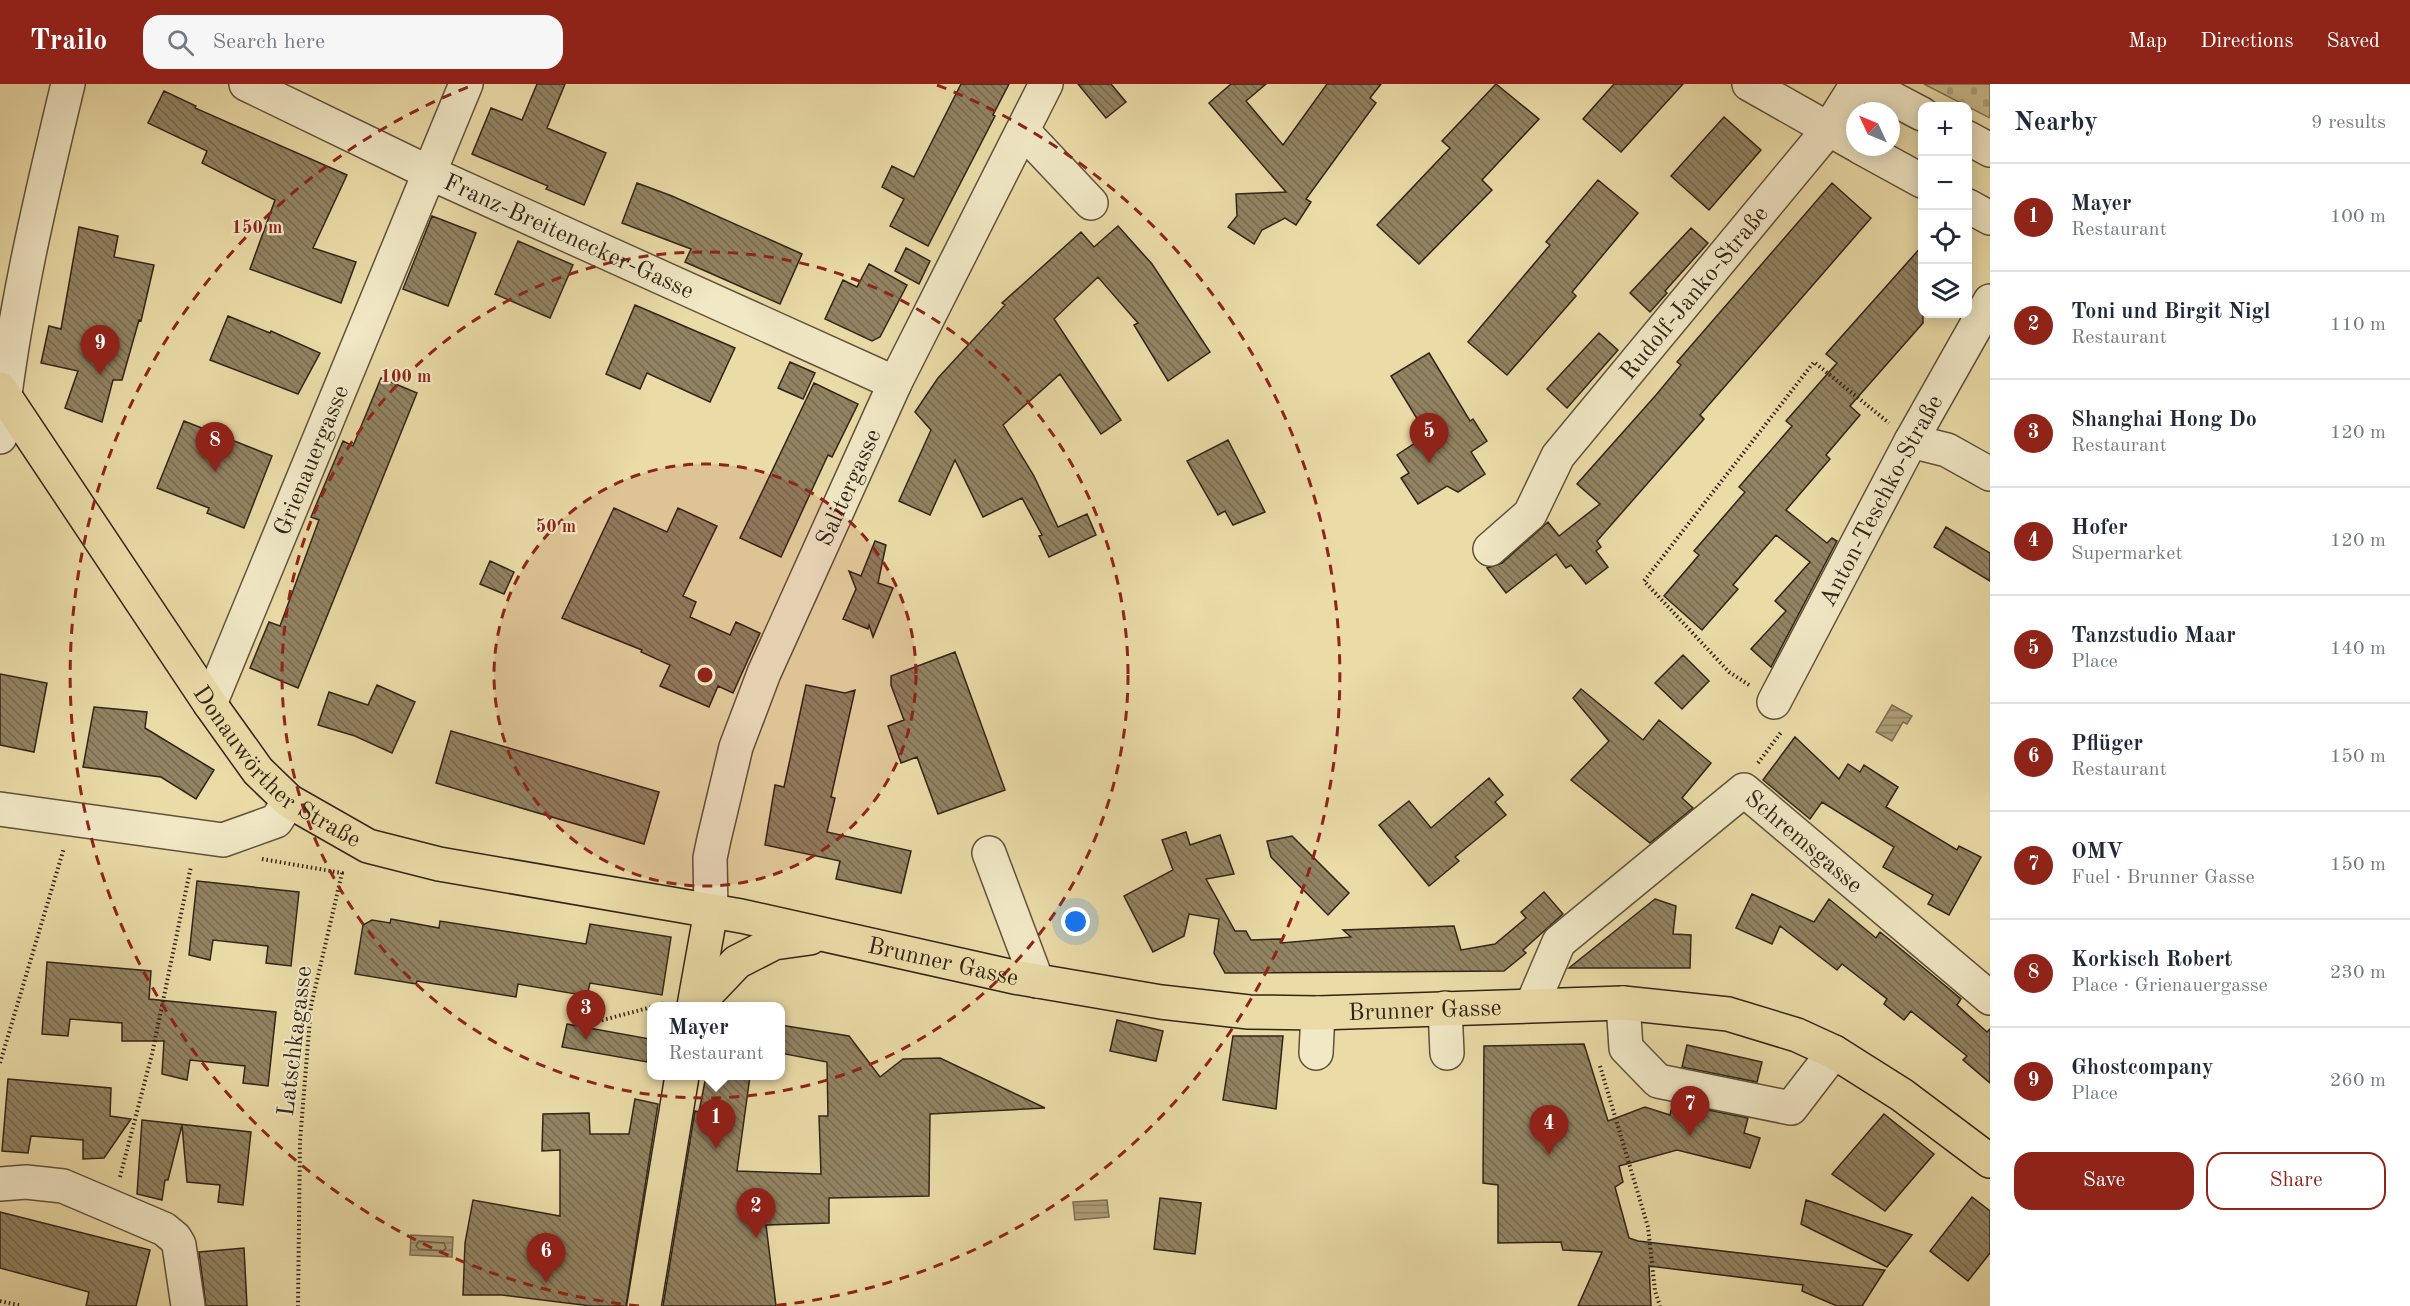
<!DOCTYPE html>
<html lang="en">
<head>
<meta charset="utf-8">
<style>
	body { margin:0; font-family:"Old Standard TT",serif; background:#f6f6f7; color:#1f2937 }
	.controls { position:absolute; right:18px; top:18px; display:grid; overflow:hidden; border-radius:12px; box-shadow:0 3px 15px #0003 }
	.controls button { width:54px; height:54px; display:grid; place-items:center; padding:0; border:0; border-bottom:2px solid #e0e1e3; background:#fff; color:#1f2937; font:30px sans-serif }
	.compass { position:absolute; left:1846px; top:18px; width:54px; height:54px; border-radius:50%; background:#fff; box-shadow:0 3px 15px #0003; rotate:314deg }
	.you { position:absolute; left:1076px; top:838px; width:21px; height:21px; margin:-15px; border:4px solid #fff; border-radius:50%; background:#1a73e8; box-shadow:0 0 0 9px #1a73e833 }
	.badge { display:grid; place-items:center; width:39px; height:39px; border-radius:50%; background:#8f2418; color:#fff; font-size:20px; font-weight:700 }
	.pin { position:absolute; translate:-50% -50px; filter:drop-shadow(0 2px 3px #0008) }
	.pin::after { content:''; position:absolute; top:32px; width:21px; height:18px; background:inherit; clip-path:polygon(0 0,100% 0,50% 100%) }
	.popup { position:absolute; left:647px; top:918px; width:138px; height:78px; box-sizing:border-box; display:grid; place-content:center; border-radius:12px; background:#fff; filter:drop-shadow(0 2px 4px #0005); font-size:20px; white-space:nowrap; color:#747a83 }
	.popup b { font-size:22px; color:#1f2937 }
	.popup::after { content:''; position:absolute; left:50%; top:100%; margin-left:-12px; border:12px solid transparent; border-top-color:#fff }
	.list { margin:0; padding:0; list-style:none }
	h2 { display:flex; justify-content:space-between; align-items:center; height:78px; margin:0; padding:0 24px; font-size:26px }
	h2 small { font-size:20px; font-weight:400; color:#747a83 }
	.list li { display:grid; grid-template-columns:39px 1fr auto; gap:18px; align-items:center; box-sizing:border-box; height:108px; padding:0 24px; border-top:2px solid #e0e1e3 }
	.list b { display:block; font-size:22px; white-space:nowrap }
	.list p { margin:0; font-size:20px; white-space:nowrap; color:#747a83 }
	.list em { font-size:20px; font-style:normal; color:#747a83 }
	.actions { display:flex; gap:12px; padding:18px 24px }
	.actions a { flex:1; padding:14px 0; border:2px solid #8f2418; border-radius:18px; text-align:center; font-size:21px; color:#8f2418 }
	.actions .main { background:#8f2418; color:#fff }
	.icon { flex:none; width:33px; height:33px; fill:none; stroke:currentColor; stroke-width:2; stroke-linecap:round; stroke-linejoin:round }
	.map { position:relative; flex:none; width:1990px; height:1222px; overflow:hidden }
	header { display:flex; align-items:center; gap:36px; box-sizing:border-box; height:84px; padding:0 30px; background:#8f2418; color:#fff }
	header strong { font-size:28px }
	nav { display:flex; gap:33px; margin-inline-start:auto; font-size:21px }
	.search { width:420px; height:54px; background:#f6f6f7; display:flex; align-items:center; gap:15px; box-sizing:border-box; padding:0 21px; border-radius:18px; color:#747a83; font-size:22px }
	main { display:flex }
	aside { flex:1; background:#fff }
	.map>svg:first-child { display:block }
</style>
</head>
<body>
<header>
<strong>Trailo</strong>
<div class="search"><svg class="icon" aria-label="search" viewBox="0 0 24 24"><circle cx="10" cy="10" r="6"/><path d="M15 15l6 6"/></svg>Search here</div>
<nav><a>Map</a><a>Directions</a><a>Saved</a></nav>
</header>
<main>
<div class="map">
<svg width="1990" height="1222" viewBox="0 0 1990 1222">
	<defs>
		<pattern id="cemetery-stones" width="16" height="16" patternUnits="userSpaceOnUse" patternTransform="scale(1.5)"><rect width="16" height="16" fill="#cbbc8f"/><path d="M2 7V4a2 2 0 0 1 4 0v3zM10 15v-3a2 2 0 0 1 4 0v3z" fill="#afa17b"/></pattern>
		<pattern id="water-rules" width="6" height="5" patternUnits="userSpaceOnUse" patternTransform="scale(1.5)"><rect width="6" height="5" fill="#ac9d76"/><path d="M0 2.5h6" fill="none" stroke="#8d8060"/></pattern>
		<pattern id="building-back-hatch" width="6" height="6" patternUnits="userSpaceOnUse" patternTransform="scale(1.5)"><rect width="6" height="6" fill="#928362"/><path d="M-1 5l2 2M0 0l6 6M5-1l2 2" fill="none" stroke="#786b50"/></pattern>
	</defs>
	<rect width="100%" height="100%" fill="#eadba7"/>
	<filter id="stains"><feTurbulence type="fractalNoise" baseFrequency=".00333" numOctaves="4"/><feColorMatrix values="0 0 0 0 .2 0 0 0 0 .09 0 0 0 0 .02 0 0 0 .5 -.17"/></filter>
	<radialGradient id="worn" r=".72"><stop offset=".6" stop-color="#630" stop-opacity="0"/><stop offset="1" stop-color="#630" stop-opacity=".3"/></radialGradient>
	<path fill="url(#cemetery-stones)" stroke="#7f7054" stroke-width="1.5" d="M1924,0H1990V34Z"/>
	<path fill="url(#water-rules)" stroke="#7c6d50" stroke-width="1.5" d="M1892,621L1912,632L1907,640L1903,638L1892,657L1876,648Z
		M1107,1116L1109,1133L1075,1136L1073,1118Z
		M411,1151L453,1153L452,1173L410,1171Z"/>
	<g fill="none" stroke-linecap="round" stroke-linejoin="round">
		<path stroke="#706047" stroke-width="1.5" d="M419,1157L444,1159L446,1164L443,1167L419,1165L416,1162Z"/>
	</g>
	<path fill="url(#building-back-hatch)" stroke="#332418" stroke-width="1.5" d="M537,0H565L547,44L606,69L584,121L546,105L548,102L472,70L491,24L522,36Z
		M961,0H1009L993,31L995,32L928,162L890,142L904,115L882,103L892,82L914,93Z
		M1078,0H1111L1126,18L1106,34Z
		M1231,0H1266L1246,17L1283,61L1327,0H1381L1370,14L1376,19L1306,115L1311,118L1296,141L1285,134L1262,146L1254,160L1228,143L1237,132L1236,110L1286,108L1209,19Z
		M1496,0L1539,35L1482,96L1492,106L1419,180L1377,141L1450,64L1442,57Z
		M1614,0H1683L1621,68L1583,35Z
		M164,7L196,22L195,24L347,91L313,164L356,178L341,219L250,185L275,116L202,79L207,67L148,39Z
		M1724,33L1761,66L1709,126L1671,92Z
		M1598,96L1638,129L1572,208L1576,212L1507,291L1468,258L1550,161L1546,158Z
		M637,99L672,112L802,170L780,220L685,178L691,165L622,139Z
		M1832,99L1871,134L1700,331L1704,335L1597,457L1601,463L1596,467L1608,483L1586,500L1571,481L1566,484L1556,470L1506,509L1487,484L1502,479L1548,438L1559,452L1600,420L1577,400L1656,311L1681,281L1677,278Z
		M432,132L476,149L448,222L403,205Z
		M1118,142L1152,180L1210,268L1168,297L1134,241L1138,239L1098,193L1054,235L1121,336L1101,350L1060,290L1003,341L1034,392L1058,443L1087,430L1096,451L1049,473L1039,452L1042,451L1022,414L983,433L955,376L930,431L899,417L931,346L915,328L938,294L1005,221L1002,219L1081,148L1094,163Z
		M79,143L118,152L114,173L154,181L141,237L139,236L122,296H113L102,338L65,324L78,287L41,279L49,242L61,245Z
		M1691,144L1708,159L1665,207L1667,209L1650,228L1630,209Z
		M518,157L573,181L550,234L495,210Z
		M1923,161V239L1850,322L1860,331L1826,371L1830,375L1786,426L1827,459L1832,454L1837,457L1771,583L1751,565L1786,527L1775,517L1810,478L1776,451L1733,501L1738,505L1702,546L1664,512L1699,471L1694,467L1745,408L1739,403L1792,342L1786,337L1837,279L1826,270Z
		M906,164L930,177L919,200L895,187Z
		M869,180L907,201L880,253L872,257L825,235L843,196L857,203Z
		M635,221L735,264L710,318L647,289L640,305L606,290Z
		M228,232L270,249L271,247L320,269L298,310L210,276Z
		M1599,249L1618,266L1567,324L1547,305Z
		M1429,269L1470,337L1473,335L1487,357L1471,368L1485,390L1458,408L1447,402L1418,420L1401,394L1409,389L1397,371L1427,351L1391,292Z
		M790,278L815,289L803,315L778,304Z
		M381,294L417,309L298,604L250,584L269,538L280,542L319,436L311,433L343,357L353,362Z
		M814,299L858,320L832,373L828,371L781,473L740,454Z
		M184,337L272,372L244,444L207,429L209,424L157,404Z
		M1228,356L1265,428L1233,441L1225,427L1218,431L1187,377Z
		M614,424L667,448L678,424L717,442L683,512L696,518L690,533L730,551L736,538L760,549L733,609L718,602L709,623L660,602L670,581L641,568L642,566L562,534Z
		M1946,443L1990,469V497L1934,463Z
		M875,457L886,461L878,499L893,504L873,553L869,541L868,545L843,535L856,505L849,487L861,492Z
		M490,477L514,488L504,510L480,500Z
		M955,568L1005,706L938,730L917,673L901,679L888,642L904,636L891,601V592Z
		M1683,571L1709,597L1682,625L1655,599Z
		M0,590L47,599L34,668L0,661Z
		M377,601L415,618L392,669L355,652L318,641L329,608L368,621Z
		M806,601L845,609L855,606L831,713L835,714L827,748L911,767L901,809L836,795L840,777L765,761L775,701L784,703Z
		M1581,605L1643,656L1659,636L1711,679L1682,714L1693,724L1650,759L1571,696L1609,657L1573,614Z
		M94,623L147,628L145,644L214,686L196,715L161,693L83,683Z
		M451,647L659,708L644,760L436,699Z
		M1795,653L1839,695L1848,680L1860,688L1864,681L1898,703L1886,723L1957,766L1959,762L1981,773L1949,831L1928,820L1933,811L1883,783L1894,763L1822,718L1810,735L1763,696Z
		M1489,694L1503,711L1495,718L1506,731L1455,773L1459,777L1429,802L1379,741L1409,717L1431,744Z
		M1186,748L1190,761L1220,751L1234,790L1206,795L1235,847H1246L1251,856L1281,855V859L1351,853L1343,846L1454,842L1461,866L1495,860L1526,834L1521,828L1544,808L1563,830L1523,866L1526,869L1504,887L1225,889L1214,869L1219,835L1189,830L1184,852L1153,868L1124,812L1173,786L1162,756Z
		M1292,752L1349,809L1328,831L1271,773L1267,757Z
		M197,797L299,808L291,882L266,879L268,862L213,856L210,876L189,871Z
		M1752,810L1814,838L1829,815L1876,854L1880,848L1890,856L1961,915L1957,921L1987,948L1990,945V999L1963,976L1967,972L1911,927L1904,936L1884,920L1887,915L1842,880L1837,886L1780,842L1772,860L1736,844Z
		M1655,815L1676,822L1673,850L1691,851L1690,884H1569Z
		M391,835L439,844L440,837L586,860L590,840L671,853L662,911L590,899L587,912L518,900L516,913L417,897L416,900L355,890L363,841L372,836L390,839Z
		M47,878L151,887L149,915L276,928L268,1002L243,999L245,982L190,976L187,996L162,990L164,957H122V939L70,935L68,952L42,950Z
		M1117,936L1163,947L1156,977L1110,967Z
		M567,940L650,955L647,978L562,963Z
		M780,941L849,952L880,993L903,975L940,974L1045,1024L930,1030L929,1112L829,1114V1139L766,1141L776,1222H663L695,1027L699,1028L706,992H750L737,1087L821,1090L819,1032H828L827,978L780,969Z
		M1233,952H1283L1276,1025L1223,1016Z
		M1584,960L1608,1037L1645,1023L1670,1031L1673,1019L1748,1034L1744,1049L1760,1054L1750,1084L1677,1066L1619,1082L1623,1098L1615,1103L1629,1154L1638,1157L1885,1186L1862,1222H1837L1802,1207L1803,1201L1649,1182L1651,1222H1578L1602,1168L1563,1166L1561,1158L1498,1159V1101L1483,1099L1484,962Z
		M1687,961L1762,978L1757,998L1682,983Z
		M8,995L111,1004L110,1032L131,1035L104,1074L83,1075V1056L31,1052L28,1069L2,1067Z
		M635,1015L658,1020L626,1222H591L502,1211H463L465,1159L473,1116L560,1132V1066L542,1067L543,1030L589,1029L590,1050H629Z
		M1884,1030L1934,1070L1885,1127L1832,1090Z
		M142,1036L251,1048L243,1121L218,1118L220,1101L187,1098L182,1041L168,1096H165L162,1116L137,1110Z
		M1972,1113L1990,1127V1169L1968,1197L1930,1167Z
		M1160,1114L1201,1119L1195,1170L1154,1165Z
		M1806,1116L1912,1151L1887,1183L1801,1140Z
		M0,1128L150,1166L136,1222H86L89,1208L0,1184Z
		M244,1164L247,1222H206L199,1168Z"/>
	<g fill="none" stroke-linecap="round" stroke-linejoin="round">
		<defs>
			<g id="minor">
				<path id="s1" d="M246,0L430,89L895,299"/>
				<path d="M1749,0L1855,60"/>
				<path d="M1865,0L1922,30"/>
				<path d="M1023,47L1091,119"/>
				<path d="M1968,54L1990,66"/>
				<path d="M1860,63L1922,97"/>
				<path d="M1968,122L1990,134"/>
				<path d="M0,353C12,234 40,116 68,0"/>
				<path d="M1911,357L1947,366L1990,390"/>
				<path id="s2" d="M1490,465L1530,430L1558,372L1828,46L1857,0"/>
				<path id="s3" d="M1774,618L1911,357L1990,217"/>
				<path id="s4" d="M210,620L466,0"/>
				<path d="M0,725L223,756L276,737L289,717"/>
				<path d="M989,769L1037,897"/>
				<path id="s5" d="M711,827L710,774L714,755L736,663L764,589L895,299L1046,0"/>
				<path d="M1623,919L1626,964L1658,997L1791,1024L1834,968"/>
				<path id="s6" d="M1532,921L1559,858L1744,706L1990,914"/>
				<path d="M1445,924L1447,969"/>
				<path d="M1316,969L1318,929"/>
				<path d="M0,1100L26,1098L63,1102L164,1145L175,1154L179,1161L188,1222"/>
			</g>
			<g id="major">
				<path id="s7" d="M0,305L210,620L258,687L289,717L368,762L439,780L741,832L1014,893L1161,918L1249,928L1318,929L1623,919L1728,930L1797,951L1834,968L1902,1011L1990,1077"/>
				<path d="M694,922L711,827"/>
				<path d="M695,922L737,878L774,859L810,854"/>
				<path d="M644,1222L682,992"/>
			</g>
		</defs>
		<use href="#minor" stroke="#61523c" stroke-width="36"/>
		<use href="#major" stroke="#332418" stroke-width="36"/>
		<path stroke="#332418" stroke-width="4" stroke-dasharray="1.5 3" stroke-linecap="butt" d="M1749,601L1729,588L1644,497L1814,278L1889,339
			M1758,679L1782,647
			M262,775L342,789L311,922L300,1057L298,1222
			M653,922L665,919
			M580,942L652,923
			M0,979L64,764
			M1600,982L1648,1143L1655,1207L1660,1222
			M120,1093L152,970L191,782
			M0,1217L22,1222"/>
		<use href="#minor" stroke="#f1e8c6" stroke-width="33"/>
		<use href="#major" stroke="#eadba7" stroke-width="33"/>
	</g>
	<circle cx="705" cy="591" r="211" fill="#8f2418" fill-opacity=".12"/>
	<g fill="none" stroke="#8f2418" stroke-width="3" stroke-dasharray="10 8">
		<circle cx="705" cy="591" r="211"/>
		<circle cx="705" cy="591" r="423"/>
		<path d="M639 1222A634 634 0 0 1 473 1M937 1A634 634 0 0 1 771 1222"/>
	</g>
	<g text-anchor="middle" stroke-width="4.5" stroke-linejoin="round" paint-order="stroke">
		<g font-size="24" fill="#332418" stroke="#f1e8c6">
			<text dy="8" stroke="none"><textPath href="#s1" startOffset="357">Franz-Breitenecker-Gasse</textPath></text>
			<text dy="8" stroke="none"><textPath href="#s2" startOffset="330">Rudolf-Janko-Straße</textPath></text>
			<text dy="8" stroke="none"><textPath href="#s4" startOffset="264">Grienauergasse</textPath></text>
			<text dy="8" stroke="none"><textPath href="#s5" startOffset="450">Salitergasse</textPath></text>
			<text dy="8" stroke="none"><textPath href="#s3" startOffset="228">Anton-Teschko-Straße</textPath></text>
			<text dy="8" stroke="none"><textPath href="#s7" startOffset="472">Donauwörther Straße</textPath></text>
			<text dy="8" stroke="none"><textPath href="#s6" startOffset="387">Schremsgasse</textPath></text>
			<text dy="8" stroke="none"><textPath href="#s7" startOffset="1182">Brunner Gasse</textPath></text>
			<text dy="8" stroke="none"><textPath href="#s7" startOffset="1668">Brunner Gasse</textPath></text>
			<text transform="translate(294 957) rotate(-83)" y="8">Latschkagasse</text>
		</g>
	</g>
	<circle cx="705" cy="591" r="9" fill="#8f2418" stroke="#f1e8c6" stroke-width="3"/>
	<g font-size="18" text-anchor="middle" font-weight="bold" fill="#8f2418" stroke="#f1e8c6" stroke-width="4.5" stroke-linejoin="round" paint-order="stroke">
		<text x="257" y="149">150 m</text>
		<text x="406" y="298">100 m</text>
		<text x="556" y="448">50 m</text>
	</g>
	<rect width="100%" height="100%" filter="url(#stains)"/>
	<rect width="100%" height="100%" fill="url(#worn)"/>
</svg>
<div class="controls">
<button>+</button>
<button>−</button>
<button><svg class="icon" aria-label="locate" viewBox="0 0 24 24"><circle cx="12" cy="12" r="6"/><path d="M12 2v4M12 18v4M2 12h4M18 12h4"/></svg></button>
<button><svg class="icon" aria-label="layers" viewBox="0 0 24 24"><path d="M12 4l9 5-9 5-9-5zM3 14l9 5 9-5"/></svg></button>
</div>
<svg class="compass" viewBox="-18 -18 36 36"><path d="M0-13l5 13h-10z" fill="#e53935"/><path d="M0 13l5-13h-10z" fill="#747a83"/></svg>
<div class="you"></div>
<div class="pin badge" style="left:716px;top:1065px">1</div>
<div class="popup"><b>Mayer</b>Restaurant</div>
<div class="pin badge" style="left:756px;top:1154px">2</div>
<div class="pin badge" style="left:586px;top:956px">3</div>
<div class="pin badge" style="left:1549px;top:1071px">4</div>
<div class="pin badge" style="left:1429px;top:379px">5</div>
<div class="pin badge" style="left:546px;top:1199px">6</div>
<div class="pin badge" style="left:1690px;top:1052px">7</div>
<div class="pin badge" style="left:215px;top:388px">8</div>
<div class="pin badge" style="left:100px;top:291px">9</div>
</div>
<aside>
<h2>Nearby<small>9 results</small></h2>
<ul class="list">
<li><span class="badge">1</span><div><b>Mayer</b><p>Restaurant</p></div><em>100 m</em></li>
<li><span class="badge">2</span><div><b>Toni und Birgit Nigl</b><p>Restaurant</p></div><em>110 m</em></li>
<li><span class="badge">3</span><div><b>Shanghai Hong Do</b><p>Restaurant</p></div><em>120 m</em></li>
<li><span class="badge">4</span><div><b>Hofer</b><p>Supermarket</p></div><em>120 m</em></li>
<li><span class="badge">5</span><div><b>Tanzstudio Maar</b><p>Place</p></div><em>140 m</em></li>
<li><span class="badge">6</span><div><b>Pflüger</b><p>Restaurant</p></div><em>150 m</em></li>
<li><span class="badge">7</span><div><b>OMV</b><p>Fuel · Brunner Gasse</p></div><em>150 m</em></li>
<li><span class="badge">8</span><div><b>Korkisch Robert</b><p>Place · Grienauergasse</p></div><em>230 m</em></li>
<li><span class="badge">9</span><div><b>Ghostcompany</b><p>Place</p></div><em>260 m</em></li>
</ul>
<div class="actions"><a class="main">Save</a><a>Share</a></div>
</aside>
</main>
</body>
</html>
